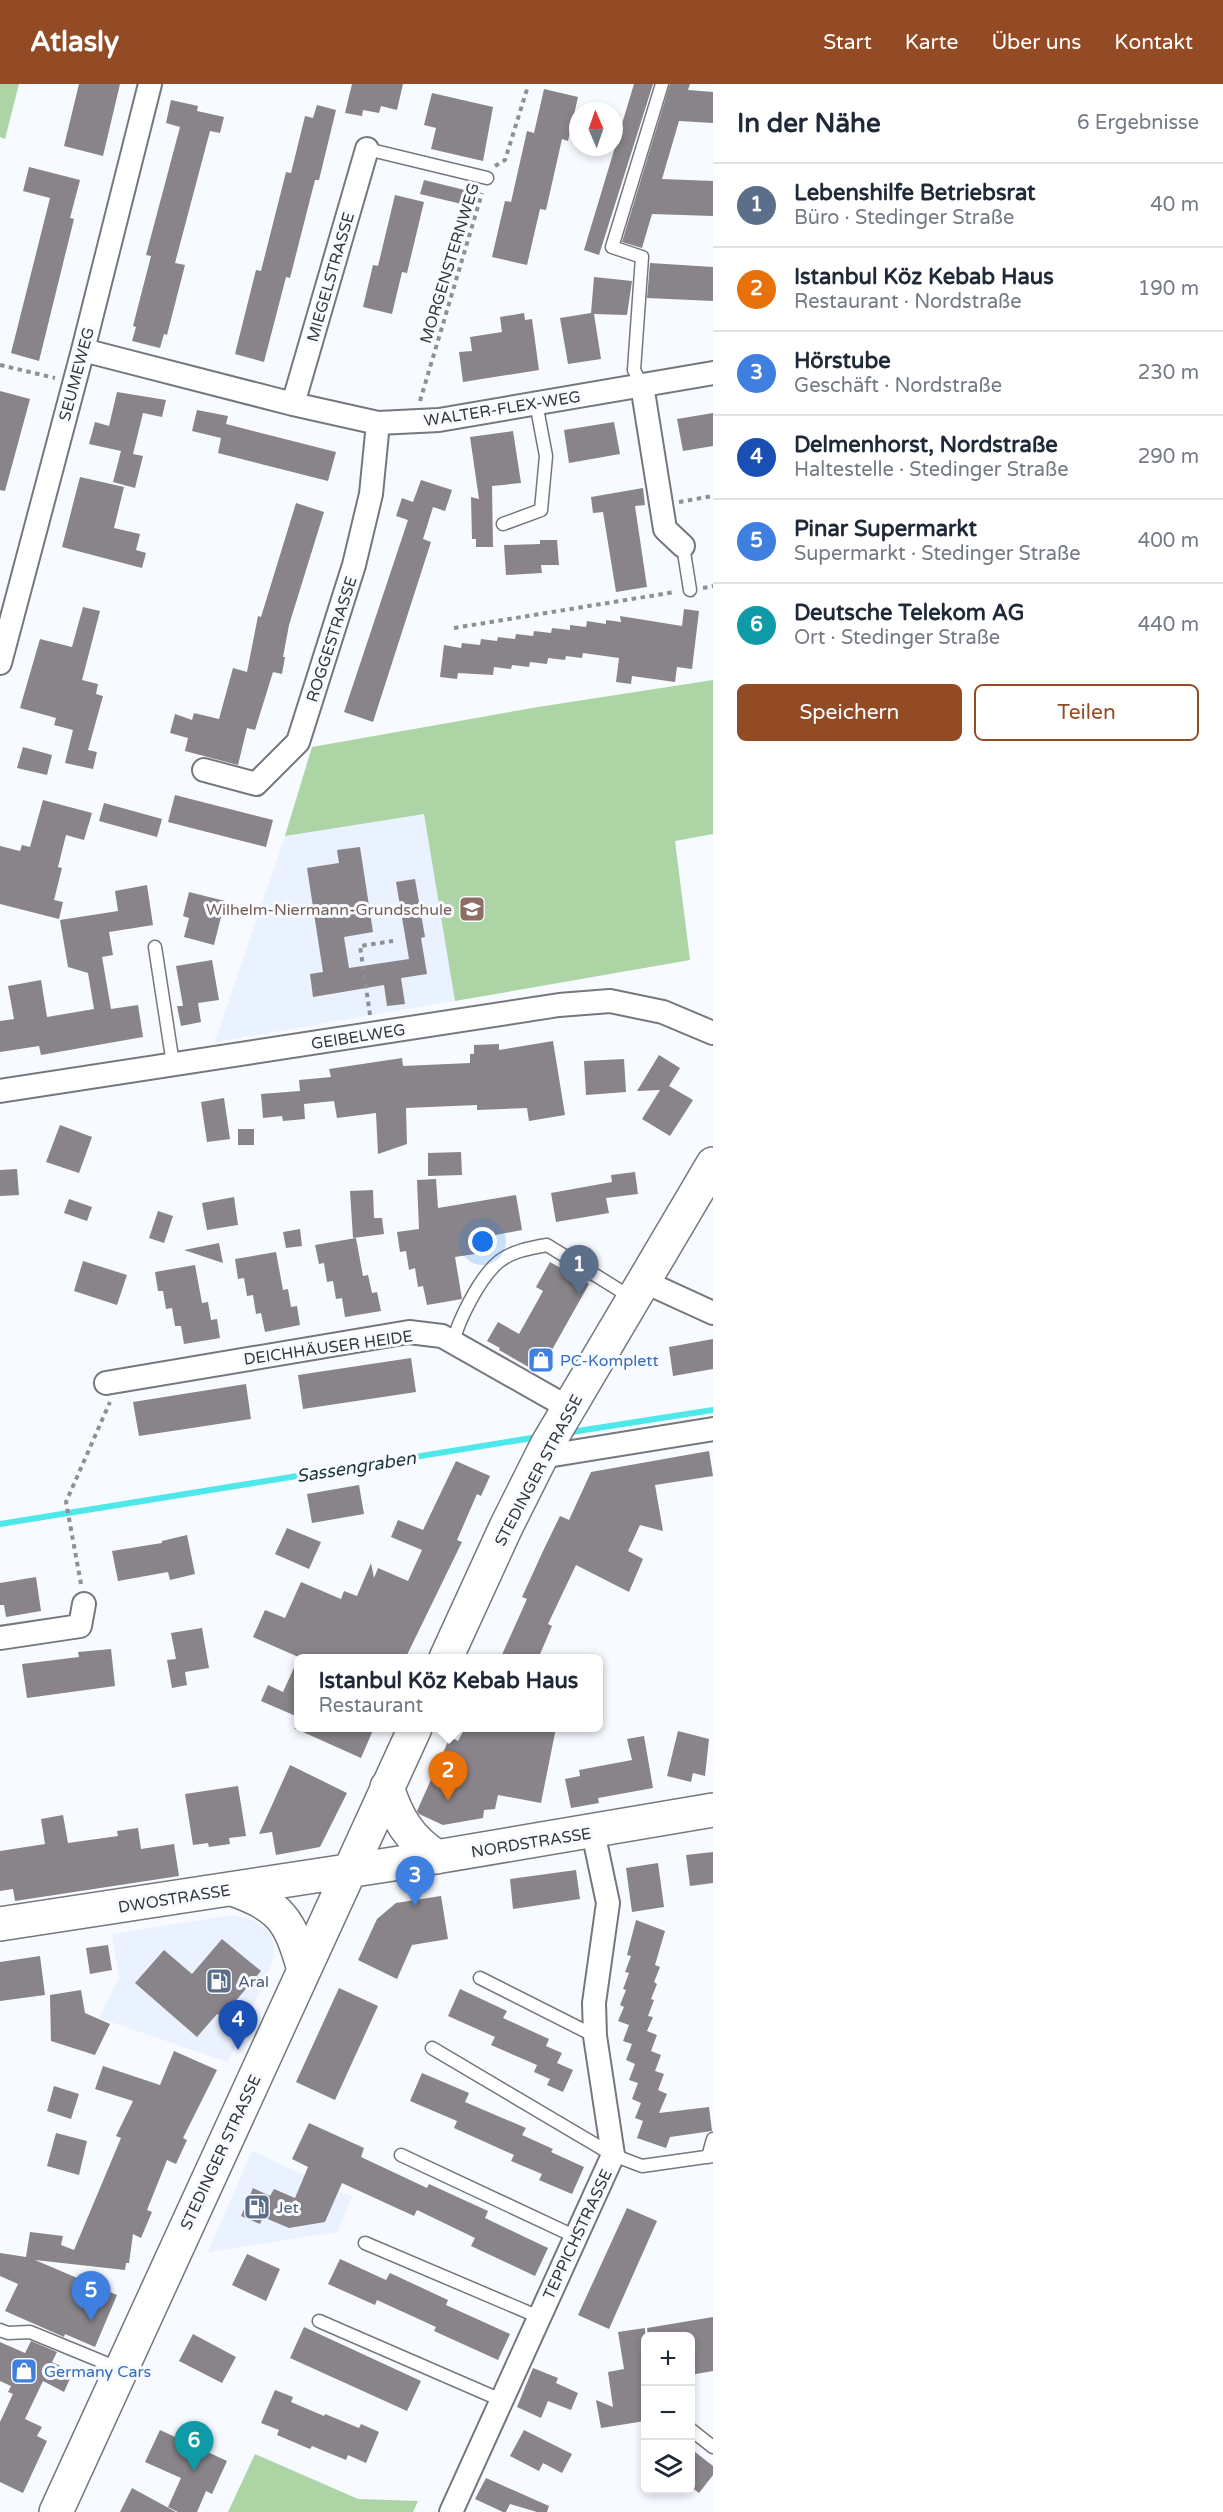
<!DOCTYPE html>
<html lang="de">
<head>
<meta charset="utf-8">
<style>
	body { margin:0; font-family:"Varela Round",sans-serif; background:#f2f2f3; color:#1f2937 }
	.controls { position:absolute; right:18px; bottom:18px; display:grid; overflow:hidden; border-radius:9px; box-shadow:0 3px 9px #0003 }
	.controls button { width:54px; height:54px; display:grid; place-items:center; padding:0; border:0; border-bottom:2px solid #e0e1e3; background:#fff; color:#1f2937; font:30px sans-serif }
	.compass { position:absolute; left:569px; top:18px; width:54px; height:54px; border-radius:50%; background:#fff; box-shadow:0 3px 9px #0003; rotate:358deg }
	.you { position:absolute; left:483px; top:1158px; width:21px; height:21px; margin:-15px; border:4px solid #fff; border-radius:50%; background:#1a73e8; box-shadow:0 0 0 9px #1a73e833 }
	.badge { display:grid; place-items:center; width:39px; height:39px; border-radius:50%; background:#924b25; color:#fff; font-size:20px; font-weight:700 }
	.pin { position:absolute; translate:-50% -50px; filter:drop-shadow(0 2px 3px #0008) }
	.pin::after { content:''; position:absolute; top:32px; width:21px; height:18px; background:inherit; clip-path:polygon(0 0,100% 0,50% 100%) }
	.popup { position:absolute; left:294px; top:1570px; width:309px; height:78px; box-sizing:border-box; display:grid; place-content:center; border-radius:9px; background:#fff; filter:drop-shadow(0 2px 4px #0005); font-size:20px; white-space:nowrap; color:#747a83 }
	.popup b { font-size:22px; color:#1f2937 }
	.popup::after { content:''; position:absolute; left:50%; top:100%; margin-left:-12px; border:12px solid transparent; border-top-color:#fff }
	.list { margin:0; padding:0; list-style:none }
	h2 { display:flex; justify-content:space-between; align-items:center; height:78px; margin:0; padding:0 24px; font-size:26px }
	h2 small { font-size:20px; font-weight:400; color:#747a83 }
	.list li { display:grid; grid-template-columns:39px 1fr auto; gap:18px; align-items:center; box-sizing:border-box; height:84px; padding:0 24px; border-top:2px solid #e0e1e3 }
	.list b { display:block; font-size:22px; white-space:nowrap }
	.list p { margin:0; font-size:20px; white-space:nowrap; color:#747a83 }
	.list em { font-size:20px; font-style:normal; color:#747a83 }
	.actions { display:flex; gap:12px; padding:18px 24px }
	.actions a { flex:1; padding:14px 0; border:2px solid #924b25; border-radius:9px; text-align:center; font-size:21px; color:#924b25 }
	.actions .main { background:#924b25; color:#fff }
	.icon { flex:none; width:33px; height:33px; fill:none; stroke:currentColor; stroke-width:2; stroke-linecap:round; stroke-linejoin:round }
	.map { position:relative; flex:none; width:713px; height:2428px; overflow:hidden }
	header { display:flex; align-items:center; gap:36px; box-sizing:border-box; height:84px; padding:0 30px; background:#924b25; color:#fff }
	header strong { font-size:28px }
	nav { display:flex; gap:33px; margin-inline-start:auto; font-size:21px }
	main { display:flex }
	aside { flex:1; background:#fff }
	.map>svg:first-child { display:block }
</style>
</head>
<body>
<header>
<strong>Atlasly</strong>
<nav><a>Start</a><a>Karte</a><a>Über uns</a><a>Kontakt</a></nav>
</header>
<main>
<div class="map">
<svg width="713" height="2428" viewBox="0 0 713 2428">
	<rect width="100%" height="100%" fill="#f7faff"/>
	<path fill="#e9f2fe" d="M410,646L690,876L215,958L285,752L312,663Z
		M233,1831L253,1836L270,1848L274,1862L273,1877L228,1978L99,1934L119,1894L112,1850Z
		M252,2067L352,2113L337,2148L208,2168Z"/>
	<path fill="#acd4a4" d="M0,0H19L5,55L0,53Z
		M713,596V750L675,757L690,876L455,917L424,730L285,752L312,663L538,623Z
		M255,2370L358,2415L418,2417L413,2428H228Z"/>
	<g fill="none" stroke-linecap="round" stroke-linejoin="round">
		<path stroke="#4ee8ea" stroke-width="6" d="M565,1349L713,1326
			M0,1440L538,1353"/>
	</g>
	<path fill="#888489" d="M79,0H120L103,72L64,62Z
		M352,0H403L397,26L381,22L379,29L363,26L362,32L345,29Z
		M634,0H653L599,171L584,166Z
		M670,0H690L688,6L713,8V39L679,37L662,95L713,97V132L652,130L642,164L622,158Z
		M544,5L578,13L568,57L562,55L546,126L540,125L527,181L492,173L505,117L511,118L527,47L534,49Z
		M432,9L493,23L483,77L431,65L436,44L424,41Z
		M171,16L198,22L197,27L224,33L220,49L210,47L175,179L185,181L167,251L164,250L160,264L132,257L136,243L133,242L151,172L146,171L180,43L166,39Z
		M317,21L336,26L319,96H315L290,194L286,193L264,278L235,270L256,186L261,187L286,88L291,89L305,32L313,34Z
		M29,83L80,96L70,134L74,135L39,277L11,269L50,114L23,107Z
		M424,96L477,109L474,123L420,110Z
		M395,111L424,118L407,189L402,188L392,230L363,223L373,181L378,182Z
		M650,179L713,183V217L647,214Z
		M594,193L632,197L627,231L594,230L601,275L568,280L560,234L591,229Z
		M524,229L525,236L532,235L539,286L463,298L459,268L472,267L470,253L502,248L500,233Z
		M0,307L30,315L5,407L0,406Z
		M117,308L166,316L162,333L143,329L133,370L143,372L135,404L113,398L121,367L89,360L95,338L109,342Z
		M197,326L228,332L226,340L336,368L328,397L218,369L221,354L192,347Z
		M713,329V362L683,367L677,335Z
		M614,338L620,370L569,379L564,346Z
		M513,347L521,399L492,402L493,463H476V455H472L471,413L479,415L470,353Z
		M80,393L124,403L114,444L140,450L136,466L146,469L142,484L62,463Z
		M421,396L452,406L445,427L433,423L423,455L431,458L373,638L344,628L408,436L396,432L402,414L413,418Z
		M643,404L645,421L635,422L647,503L616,508L603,428L593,429L591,413Z
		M296,419L324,428L289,541L283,573H285L282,590L273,588L255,646L247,644L238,681L185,667L188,654L170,649L175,630L192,636L194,629L219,635L233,584L247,588L258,532L261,533Z
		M540,456H557L559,481H541L542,489L506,491L504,461L540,460Z
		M83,523L100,527L82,596L98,600L96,610L103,612L88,666L97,668L93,685L65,679L73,646L54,641L56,634L20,624L40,555L72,563Z
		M684,525L699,527L692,585L677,583L675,598L632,592L631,600L616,598L619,574L583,569L582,574L566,572L565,576L548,574L547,580L530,578L529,583L512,581L511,585L494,583L493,591L458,589L457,595L440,593L444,561L461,564L462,559L480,561L481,555L497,557L498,553L515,555L516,550L533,552L534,547L551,549L552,544L570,546V541L586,543L587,537L606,540V536L621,538L620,532L682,542Z
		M23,663L52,671L47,691L17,684Z
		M175,711L273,736L266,763L168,738Z
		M43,716L92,729L84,756L66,751L58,783L62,784L54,816L63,818L59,835L0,820V762L20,767L22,761L30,763Z
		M104,719L162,735L157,753L99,737Z
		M360,763L373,848L344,853L349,884L409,875L396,798L415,795L425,853L421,854L427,890L401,894L405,920L387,922L384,901L313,913L310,890L323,888L307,784L339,779L337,766Z
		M147,801L153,841L109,848L113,871L102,873L111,925L138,921L143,953L41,971L39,962L0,968V937L14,935L8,902L41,896L47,933L94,925L88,889L68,883L60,836L118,827L115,807Z
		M189,808L225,817L214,861L184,853L189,834L183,832Z
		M212,876L219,916L198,919L201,938L181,942L177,922H183L176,882Z
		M553,957L565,1031L529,1037L527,1024L477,1026V1021L406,1024L407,1060L378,1070L376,1029L337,1034L334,1017L304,1020L305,1035L283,1037L282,1032L263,1034L261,1010L300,1007L299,996L331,993L329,985L402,974L403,982L470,979V970H474V961L499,960V966Z
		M659,971L680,984L669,1002L693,1016L670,1052L642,1035L660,1006L637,1007Z
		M624,975L626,1008L586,1011L584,977Z
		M224,1014L230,1055L207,1058L201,1018Z
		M60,1041L92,1053L79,1089L46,1078Z
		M238,1045H254V1061H238Z
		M461,1068L462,1091L428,1092V1069Z
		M17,1085L19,1111L0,1112V1086Z
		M635,1088L638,1110L606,1114L609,1129L556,1138L551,1109L612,1098L611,1091Z
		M436,1095L438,1124L516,1111L522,1146L485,1153L488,1168L455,1173L462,1215L427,1221L423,1202L418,1203L415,1184L409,1186L406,1167L400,1168L397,1148L419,1145L417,1096Z
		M373,1106L374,1134H382L384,1150L353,1154L350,1107Z
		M234,1113L238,1141L207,1146L202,1119Z
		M69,1115L92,1123L87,1137L64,1129Z
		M158,1127L173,1132L164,1159L149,1154Z
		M300,1145L302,1162L286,1164L283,1148Z
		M356,1154L363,1192L368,1191L372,1209L377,1208L381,1227L345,1233L342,1214L336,1215L333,1197L327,1198L324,1179L319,1180L315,1161Z
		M219,1159L223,1179L184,1166Z
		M276,1168L283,1206L288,1205L291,1223L297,1222L300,1241L265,1248L261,1229L256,1230L253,1211L247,1212L244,1194L238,1195L235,1175Z
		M83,1177L127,1191L117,1221L74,1207Z
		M550,1178L589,1200L539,1289L499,1266L500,1264L487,1257L498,1238L519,1250L543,1207L536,1203Z
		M195,1181L202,1219L208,1218L211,1236L217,1235L220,1254L184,1260L181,1242H175L172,1224L166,1225L163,1207H158L155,1188Z
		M713,1255V1285L673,1292L669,1263Z
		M411,1274L416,1308L303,1325L298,1291Z
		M246,1300L251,1335L139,1352L133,1318Z
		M709,1367L713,1392L655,1401L663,1447L640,1441L628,1467L643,1475L629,1508L576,1481L548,1540L552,1542L538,1575H500L527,1515L522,1513L544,1465L560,1432L569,1436L591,1388Z
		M456,1377L490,1392L481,1412L477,1410L457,1456L462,1458L405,1575H303L253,1553L265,1526L285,1534L301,1498L341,1515L344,1507L357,1512L371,1479L374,1494L378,1484L408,1497L422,1466L391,1453L398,1436L423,1446Z
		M359,1401L364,1430L312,1439L307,1410Z
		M287,1444L321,1458L309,1485L275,1470Z
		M187,1451L195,1490L170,1496L168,1488L118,1497L112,1467L162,1459V1457Z
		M36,1493L41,1527L6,1533L4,1521H0V1499Z
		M202,1544L209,1584L185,1588L187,1601L172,1604L167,1576L176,1575L171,1549Z
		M111,1565L115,1602L27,1614L22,1580L79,1573L78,1568Z
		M298,1575V1633L261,1617L268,1601L283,1608Z
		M294,1644H374L361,1674Z
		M465,1644H556L541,1719L498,1711L495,1725L484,1726L483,1734L443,1741L419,1730L417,1727L450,1653L458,1657Z
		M678,1647L709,1655L705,1692L693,1689L691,1698L667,1692Z
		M644,1652L653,1704L598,1714L599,1719L571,1724L565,1695L580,1692L579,1686L632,1676L627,1655Z
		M290,1681L347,1709L320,1763L276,1771L272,1748L259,1750Z
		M238,1702L246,1752L229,1754L230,1760L209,1763L208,1759L193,1761L185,1710Z
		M63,1731L68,1759L118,1752L117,1747L138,1744L141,1765L174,1760L179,1792L15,1817L13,1805L0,1807V1767L45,1760L41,1735Z
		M713,1768V1799L690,1802L686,1771Z
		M658,1779L664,1823L632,1828L626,1784Z
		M576,1786L580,1815L513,1825L510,1795Z
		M441,1812L448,1855L412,1861L397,1895L358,1876L377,1835L396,1819Z
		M636,1836L665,1847L655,1881L660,1883L654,1898L657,1900L651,1915L654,1916L648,1932L653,1933L647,1947L657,1951L651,1967L661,1971L655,1987L664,1990L658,2006L667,2010L659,2029L709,2023L712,2047L670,2053L666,2064L637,2054L643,2037L635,2034L641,2019L632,2015L638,1999L629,1996L635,1980L626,1976L632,1960L623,1957L629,1941L618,1937L624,1923L620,1921L626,1906L623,1905L629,1889L625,1888L631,1872L627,1871Z
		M222,1855L261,1887L222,1933L217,1930L197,1953L135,1899L164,1866L192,1890Z
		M108,1861L112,1886L90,1890L86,1864Z
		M40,1872L45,1911L0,1917V1878Z
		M339,1904L378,1922L335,2016L296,1998Z
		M460,1905L507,1927L503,1934L549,1955L546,1962L562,1969L557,1979L573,1986L563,2008L547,2001L550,1995L534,1988L537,1981L491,1961L495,1953L448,1932Z
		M81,1906L85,1929L110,1940L95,1971L51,1957L50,1911Z
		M174,1967L217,1986L183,2054L187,2056L176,2080L167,2076L147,2126L152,2128L141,2154L133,2150L129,2179H126L125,2186L35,2176L117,2211L95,2263L65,2250L64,2253L5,2227L18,2200L0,2192V2169L26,2173L30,2148L63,2152L61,2161L74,2166L121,2054L116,2052L133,2017L95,2005L103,1982L160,2001Z
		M422,1989L469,2009L465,2018L526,2044L522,2051L553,2065L551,2068L584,2083L572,2110L539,2096L542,2090L511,2077L514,2071L454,2044L457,2037L410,2017Z
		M54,2002L79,2010L71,2035L47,2027Z
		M309,2039L364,2064L361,2073L427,2104L429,2100L488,2127L485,2134L548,2164L535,2192L471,2162L475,2154L417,2126L414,2132L342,2099L325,2138L289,2144L263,2133L260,2140L241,2132L253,2104L270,2112L274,2105L295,2114L308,2083L292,2075Z
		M56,2049L87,2057L79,2091L47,2082Z
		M627,2124L657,2137L609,2245L578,2231Z
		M247,2170L280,2185L266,2217L232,2201Z
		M340,2175L386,2196L390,2189L448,2216L446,2221L510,2250L498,2276L434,2247L436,2243L377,2216L375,2221L328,2200Z
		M713,2233V2287L690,2291V2253H648L647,2244Z
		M304,2243L421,2297L407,2327L290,2274Z
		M645,2244V2337L601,2344L596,2316L613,2323L608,2288L624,2285L618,2248Z
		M193,2250L236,2273L222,2299L179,2277Z
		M31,2257L57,2268L52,2278L73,2288L64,2308L43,2297L25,2335L42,2343L37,2352L47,2357L23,2409L0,2398V2338L13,2310L8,2308L11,2302L0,2297V2258L25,2269Z
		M533,2284L558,2294L556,2299L578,2309L571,2326L548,2317L541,2334L517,2323Z
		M275,2306L293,2313L291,2318L324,2332L325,2330L359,2344L361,2340L379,2348L366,2379L348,2371L346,2376L312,2362L310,2365L277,2351L279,2346L261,2339Z
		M160,2346L227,2377L212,2410L206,2407L197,2428H178L168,2423L181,2394L145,2378Z
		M524,2346L572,2370L562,2389L543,2379L539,2387L510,2372Z
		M690,2364L713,2382V2391L699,2409L690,2402Z
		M486,2394L549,2422L547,2428H537L510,2420L506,2428H503L475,2415Z
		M132,2404L176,2428H120Z"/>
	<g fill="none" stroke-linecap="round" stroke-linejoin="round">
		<defs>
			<path id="lane" d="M367,65L487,94
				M642,301L634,286L642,173L612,163L662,0
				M503,440L541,426L546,372L536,319
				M683,462L690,506
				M155,863L173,980
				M453,1258C459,1235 478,1198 495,1181C508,1168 529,1164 547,1161L632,1214
				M480,1894L595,1952
				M432,1964L613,2071L642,2082L713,2072
				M401,2071L576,2153
				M708,2073L713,2055
				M365,2159L539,2233
				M319,2237L501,2316
				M0,2246L8,2249L30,2248L120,2285
				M690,2345L713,2363"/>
			<path id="street" d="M83,266L293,320L378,339L439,336L713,289
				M642,301L665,445L683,462
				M293,320L367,65
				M0,579L83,266L150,0
				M204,686L256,700L298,658L354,481L371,410L378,339
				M0,1007L559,921L610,917L663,928L713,949
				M643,1197L713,1229
				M106,1299L409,1248L442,1252L569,1324
				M541,1373L713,1345
				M0,1554L80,1542L84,1520
				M451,2428L613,2071L595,1952L594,1919L608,1819L593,1748"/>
			<path id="secondary" d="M446,1574L506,1443L547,1361L713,1080
				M387,1703C397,1734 409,1755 437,1773
				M232,1805C282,1822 290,1837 304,1886
				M0,1840L406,1778L713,1726
				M56,2428L415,1644"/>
		</defs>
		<use href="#lane" stroke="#74777c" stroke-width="15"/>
		<use href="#street" stroke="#74777c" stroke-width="26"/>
		<use href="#secondary" stroke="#74777c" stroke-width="36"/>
		<path stroke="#8e9094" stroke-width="4" stroke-dasharray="4.5 4.5" stroke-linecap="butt" d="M495,82L505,76L528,2
			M0,281L55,294
			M420,317L482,109
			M679,418L713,412
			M703,504L713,502
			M454,544L675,508
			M370,931L360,862L393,857
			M81,1500L66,1418L110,1318"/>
		<use href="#lane" stroke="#fff" stroke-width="12"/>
		<use href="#street" stroke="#fff" stroke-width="22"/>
		<use href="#secondary" stroke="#fff" stroke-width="33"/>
	</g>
	<defs>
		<symbol id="school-square" viewBox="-11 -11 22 22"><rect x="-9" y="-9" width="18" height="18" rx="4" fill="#8d6e63" stroke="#f7faff"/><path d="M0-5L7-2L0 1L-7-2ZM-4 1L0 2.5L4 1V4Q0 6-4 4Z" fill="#fff"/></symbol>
		<symbol id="shop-square" viewBox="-11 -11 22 22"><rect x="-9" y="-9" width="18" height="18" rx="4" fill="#3f7fe0" stroke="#f7faff"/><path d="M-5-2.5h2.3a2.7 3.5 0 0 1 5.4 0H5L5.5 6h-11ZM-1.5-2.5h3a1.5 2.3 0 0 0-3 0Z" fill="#fff"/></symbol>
		<symbol id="fuel-square" viewBox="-11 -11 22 22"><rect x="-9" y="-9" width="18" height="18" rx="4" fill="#5c6f8a" stroke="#f7faff"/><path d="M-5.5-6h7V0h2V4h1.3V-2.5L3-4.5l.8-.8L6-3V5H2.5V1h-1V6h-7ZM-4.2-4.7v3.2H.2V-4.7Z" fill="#fff"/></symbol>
	</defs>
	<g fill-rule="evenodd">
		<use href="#school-square" x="457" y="810" width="30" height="30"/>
		<use href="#shop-square" x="526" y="1261" width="30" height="30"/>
		<use href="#fuel-square" x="204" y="1882" width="30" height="30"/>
		<use href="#fuel-square" x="242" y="2108" width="30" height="30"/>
		<use href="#shop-square" x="9" y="2272" width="30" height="30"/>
	</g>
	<g text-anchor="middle" stroke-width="6" stroke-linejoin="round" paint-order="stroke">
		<g font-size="16" fill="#353739" stroke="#f7faff">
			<text transform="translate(449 179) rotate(-73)" y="6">MORGENSTERNWEG</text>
			<text transform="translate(330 193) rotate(-74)" y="6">MIEGELSTRASSE</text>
			<text transform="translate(76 290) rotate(-75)" y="6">SEUMEWEG</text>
			<text transform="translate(502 324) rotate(-9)" y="6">WALTER-FLEX-WEG</text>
			<text transform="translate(331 555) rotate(-72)" y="6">ROGGESTRASSE</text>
			<text transform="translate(358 952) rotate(-9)" y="6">GEIBELWEG</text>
			<text transform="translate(328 1263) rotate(-8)" y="6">DEICHHÄUSER HEIDE</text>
			<text transform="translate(538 1386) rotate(-62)" y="6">STEDINGER STRASSE</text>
			<text transform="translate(531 1758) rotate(-9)" y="6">NORDSTRASSE</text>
			<text transform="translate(174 1814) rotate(-9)" y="6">DWOSTRASSE</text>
			<text transform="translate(220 2068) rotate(-65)" y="6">STEDINGER STRASSE</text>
			<text transform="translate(577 2150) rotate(-65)" y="6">TEPPICHSTRASSE</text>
		</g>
		<g font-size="16" fill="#785e54" stroke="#f7faff" text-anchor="end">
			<text x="452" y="831">Wilhelm-Niermann-Grundschule</text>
		</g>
		<g font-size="16" fill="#366cbe" stroke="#f7faff" text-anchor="start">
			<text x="560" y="1282">PC-Komplett</text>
			<text x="44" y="2293">Germany Cars</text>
		</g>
		<g font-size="16" fill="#4e5e75" stroke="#f7faff" text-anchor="start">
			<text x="238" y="1903">Aral</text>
			<text x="276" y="2129">Jet</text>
		</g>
		<g font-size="18" font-style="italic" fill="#1e3737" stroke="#f7faff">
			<text transform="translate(356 1383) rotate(-9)" y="6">Sassengraben</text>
		</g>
	</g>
</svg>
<div class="controls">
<button>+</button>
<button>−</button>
<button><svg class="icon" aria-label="layers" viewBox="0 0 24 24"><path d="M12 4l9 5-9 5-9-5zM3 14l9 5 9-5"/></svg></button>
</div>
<svg class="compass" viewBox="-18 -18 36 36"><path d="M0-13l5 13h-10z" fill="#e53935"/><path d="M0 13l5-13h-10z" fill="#747a83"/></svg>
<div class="you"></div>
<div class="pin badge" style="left:579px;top:1211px;background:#5c6f8a">1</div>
<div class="pin badge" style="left:448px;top:1717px;background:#e8710a">2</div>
<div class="popup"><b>Istanbul Köz Kebab Haus</b>Restaurant</div>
<div class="pin badge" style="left:415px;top:1822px;background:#3f7fe0">3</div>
<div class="pin badge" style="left:238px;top:1966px;background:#1a4fb4">4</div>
<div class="pin badge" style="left:91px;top:2237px;background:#3f7fe0">5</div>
<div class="pin badge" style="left:194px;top:2387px;background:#0f9aa8">6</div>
</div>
<aside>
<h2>In der Nähe<small>6 Ergebnisse</small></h2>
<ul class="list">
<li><span class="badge" style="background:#5c6f8a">1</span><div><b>Lebenshilfe Betriebsrat</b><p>Büro · Stedinger Straße</p></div><em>40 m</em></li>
<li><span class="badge" style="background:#e8710a">2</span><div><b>Istanbul Köz Kebab Haus</b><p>Restaurant · Nordstraße</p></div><em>190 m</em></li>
<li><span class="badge" style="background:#3f7fe0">3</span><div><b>Hörstube</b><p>Geschäft · Nordstraße</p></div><em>230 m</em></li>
<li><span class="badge" style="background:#1a4fb4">4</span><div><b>Delmenhorst, Nordstraße</b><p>Haltestelle · Stedinger Straße</p></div><em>290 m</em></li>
<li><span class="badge" style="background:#3f7fe0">5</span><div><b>Pinar Supermarkt</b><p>Supermarkt · Stedinger Straße</p></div><em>400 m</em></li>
<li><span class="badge" style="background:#0f9aa8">6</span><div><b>Deutsche Telekom AG</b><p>Ort · Stedinger Straße</p></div><em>440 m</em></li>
</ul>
<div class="actions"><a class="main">Speichern</a><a>Teilen</a></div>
</aside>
</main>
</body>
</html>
